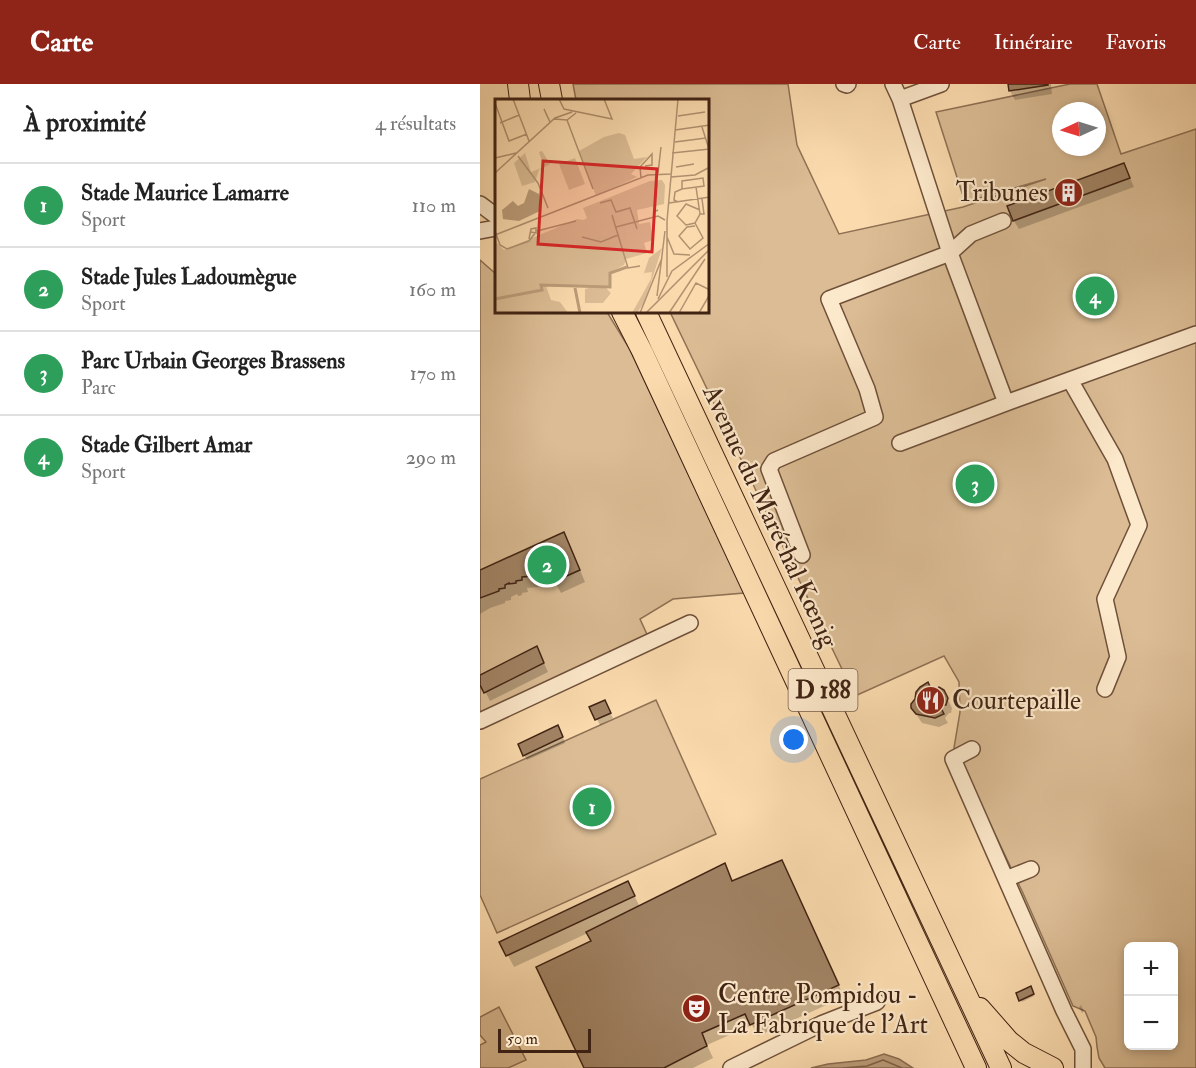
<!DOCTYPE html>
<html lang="fr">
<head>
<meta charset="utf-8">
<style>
	body { margin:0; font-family:"IM FELL Double Pica",serif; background:#f2f2f2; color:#222 }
	.controls { position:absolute; right:18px; bottom:18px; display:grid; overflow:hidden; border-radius:9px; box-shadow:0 3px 9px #0003 }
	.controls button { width:54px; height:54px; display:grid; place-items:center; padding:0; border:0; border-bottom:2px solid #e0e0e0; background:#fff; color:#222; font:30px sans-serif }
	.compass { position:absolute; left:572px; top:18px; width:54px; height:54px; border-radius:50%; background:#fff; box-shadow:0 3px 9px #0003; rotate:266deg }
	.scale { position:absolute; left:18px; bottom:15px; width:93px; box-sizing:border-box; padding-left:6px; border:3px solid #402313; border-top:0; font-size:16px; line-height:21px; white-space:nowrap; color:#402313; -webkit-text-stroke:4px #fce8ca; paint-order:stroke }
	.you { position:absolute; left:314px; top:656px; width:21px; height:21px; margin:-15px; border:4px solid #fff; border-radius:50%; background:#1a73e8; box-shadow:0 0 0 9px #1a73e833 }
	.badge { display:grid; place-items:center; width:39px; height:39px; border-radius:50%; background:#8f2418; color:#fff; font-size:20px; font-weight:700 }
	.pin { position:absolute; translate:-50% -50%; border:3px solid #fff; box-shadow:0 2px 6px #0006 }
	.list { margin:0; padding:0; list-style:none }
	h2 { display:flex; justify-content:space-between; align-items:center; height:78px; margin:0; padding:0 24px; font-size:26px }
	h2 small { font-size:20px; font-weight:400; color:#767676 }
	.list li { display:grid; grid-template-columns:39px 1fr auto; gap:18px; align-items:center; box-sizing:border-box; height:84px; padding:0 24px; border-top:2px solid #e0e0e0 }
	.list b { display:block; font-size:22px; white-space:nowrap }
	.list p { margin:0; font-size:20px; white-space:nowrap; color:#767676 }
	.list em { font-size:20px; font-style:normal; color:#767676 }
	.map { position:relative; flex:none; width:716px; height:984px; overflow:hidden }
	header { display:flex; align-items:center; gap:36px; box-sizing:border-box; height:84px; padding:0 30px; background:#8f2418; color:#fff }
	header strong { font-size:28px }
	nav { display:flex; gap:33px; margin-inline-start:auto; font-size:21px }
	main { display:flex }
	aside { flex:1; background:#fff }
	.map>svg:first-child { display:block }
</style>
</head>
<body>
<header>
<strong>Carte</strong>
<nav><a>Carte</a><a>Itinéraire</a><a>Favoris</a></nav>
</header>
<main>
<aside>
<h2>À proximité<small>4 résultats</small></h2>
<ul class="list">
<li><span class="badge" style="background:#2e9e5b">1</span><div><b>Stade Maurice Lamarre</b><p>Sport</p></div><em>110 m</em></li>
<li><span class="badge" style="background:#2e9e5b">2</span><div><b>Stade Jules Ladoumègue</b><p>Sport</p></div><em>160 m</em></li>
<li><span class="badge" style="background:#2e9e5b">3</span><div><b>Parc Urbain Georges Brassens</b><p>Parc</p></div><em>170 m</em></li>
<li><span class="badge" style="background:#2e9e5b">4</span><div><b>Stade Gilbert Amar</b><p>Sport</p></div><em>290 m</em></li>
</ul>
</aside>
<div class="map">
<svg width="716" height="984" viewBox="0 0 716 984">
	<rect width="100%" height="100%" fill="#fbdbae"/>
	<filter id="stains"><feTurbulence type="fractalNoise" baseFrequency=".00333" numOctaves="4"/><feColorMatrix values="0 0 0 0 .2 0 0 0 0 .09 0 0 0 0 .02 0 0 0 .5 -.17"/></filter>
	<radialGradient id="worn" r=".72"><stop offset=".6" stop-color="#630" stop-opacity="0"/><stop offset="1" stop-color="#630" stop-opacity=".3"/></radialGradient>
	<path fill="#dbbc94" stroke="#8e7054" stroke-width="1.5" fill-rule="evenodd" d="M93,0H308L317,61L359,150L483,123L566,95L485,118L456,28L590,0H617L641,70L716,45V984H625L619,974L617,963L616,953L605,927L593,922L542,807L474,664L480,628L479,598L464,572L375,612L190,228H228V16H96ZM581,27H617V63H581ZM648,862H694V962H648Z
		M0,176L16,190V228H127L149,264L264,509L193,515L160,535L170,557L0,637Z
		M176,616L236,750L17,849L0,811V695Z
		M19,923L46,976L28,984H0V961L6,958L0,951V933Z"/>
	<path fill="#bb9c79" stroke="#8a6c50" stroke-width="1.5" d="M404,970L419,975L433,984H331L348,980L386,976Z"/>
	<path fill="#0003" d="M529,0H571L572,10L535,16L530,7Z
		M644,81L654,103L539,145L534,137L529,123Z
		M83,450L90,462L105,498L81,509L73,494L58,502L59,503L47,504L48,508L42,509V511L38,512L37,510L31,513V516L25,517V519L10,524L0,530V487Z
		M57,564L68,588L10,617L0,597V592Z
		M451,606L464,608L472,624L471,629H469L465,634L468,639L459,643L442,639L434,627Z
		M127,623L133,634L120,641L117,635Z
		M81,648L85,659L47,676L44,671Z
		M244,781L253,798L308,790L364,913L278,952L272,941L227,961L233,974L213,984H106L113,858L108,849L34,883L21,858L148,799L160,823Z
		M550,904L554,912L542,918L538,910Z
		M601,921L604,927L602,929L599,923Z"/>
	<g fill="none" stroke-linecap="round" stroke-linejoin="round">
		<path stroke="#7e6046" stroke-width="1.5" d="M363,984L387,982L403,976L422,984"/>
	</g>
	<path fill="#a18364" stroke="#402313" stroke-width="1.5" d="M528,0H568V1L529,7Z
		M644,79L650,94L533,137L527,122Z
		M84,448L100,486L73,498L66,483L52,490L53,492L42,493V496L36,497V499L29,500V499L25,501V504L19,505V507L0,514V486Z
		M57,562L64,579L4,609L0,601V591Z
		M448,598L451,605H458L459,603L464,606L468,614L466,621H464L461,624L464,630L455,634L436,630L431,624V620L435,615L436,608L440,603Z
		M125,616L131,629L115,636L109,623Z
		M78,641L83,653L43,672L38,660Z
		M302,776L359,901L270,941L265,930L222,949L227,962L184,984H104L56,883L111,857L106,848L245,779L252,797Z
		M148,797L155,812L26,872L19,858Z
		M551,902L554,910L539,917L536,909Z"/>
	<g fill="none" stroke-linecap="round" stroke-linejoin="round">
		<defs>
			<path id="minor" d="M364,0L367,1L368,0
				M413,0L420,15L470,169L526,319
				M420,15L461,0
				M0,120L16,132
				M0,147L16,144
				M590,296L635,375L659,441L625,515L638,573L625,605
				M420,359L526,319L716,250
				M322,471L289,385L294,377L395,333L387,305L349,215L470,169L491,150L523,137
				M0,637L210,539
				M492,665L473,675L584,927L603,965V984
				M526,795L551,785
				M251,984L341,940L397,918"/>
			<path id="major" d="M38,0L40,16
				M69,0L72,16
				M142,228L162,267L496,984
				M166,228L521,984
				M500,924L529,957L544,969L573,984"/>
		</defs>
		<use href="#minor" stroke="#6f513a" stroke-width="18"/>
		<use href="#major" stroke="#402313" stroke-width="22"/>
		<use href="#minor" stroke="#fce8ca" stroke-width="15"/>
		<use href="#major" stroke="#fbdbae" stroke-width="20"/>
	</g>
	<defs>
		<symbol id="building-disc" viewBox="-11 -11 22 22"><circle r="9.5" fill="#8f2418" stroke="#fce8ca"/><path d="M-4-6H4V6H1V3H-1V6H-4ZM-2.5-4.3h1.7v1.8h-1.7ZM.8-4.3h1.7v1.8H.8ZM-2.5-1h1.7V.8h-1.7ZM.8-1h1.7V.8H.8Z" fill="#fff"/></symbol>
		<symbol id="restaurant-disc" viewBox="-11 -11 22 22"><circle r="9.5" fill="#8f2418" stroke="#fce8ca"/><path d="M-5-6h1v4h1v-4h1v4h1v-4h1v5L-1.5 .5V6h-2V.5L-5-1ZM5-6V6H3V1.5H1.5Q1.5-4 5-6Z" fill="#fff"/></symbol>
		<symbol id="theatre-disc" viewBox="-11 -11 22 22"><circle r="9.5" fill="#8f2418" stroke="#fce8ca"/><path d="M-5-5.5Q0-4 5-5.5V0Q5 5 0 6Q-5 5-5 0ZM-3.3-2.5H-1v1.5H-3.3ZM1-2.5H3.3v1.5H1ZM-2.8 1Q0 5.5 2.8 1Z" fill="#fff"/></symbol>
	</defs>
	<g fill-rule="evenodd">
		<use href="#building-disc" x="572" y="92" width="33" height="33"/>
		<use href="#restaurant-disc" x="434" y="600" width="33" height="33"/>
		<use href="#theatre-disc" x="200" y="908" width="33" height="33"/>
	</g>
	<g text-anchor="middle" stroke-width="4.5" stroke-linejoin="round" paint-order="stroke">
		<rect fill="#fce8ca" stroke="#785e4a" stroke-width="1.5" x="308.5" y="585" width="69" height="42" rx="4.5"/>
		<g font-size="24" font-weight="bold" fill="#402313">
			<text x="343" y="614">D 188</text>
		</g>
		<g font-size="26" fill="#402313" stroke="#fce8ca" text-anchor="start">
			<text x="568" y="117" text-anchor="end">Tribunes</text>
			<text x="472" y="625">Courtepaille</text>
			<text x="238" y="919">Centre Pompidou -<tspan x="238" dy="30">La Fabrique de l'Art</tspan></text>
		</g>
		<g font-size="26" fill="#402313" stroke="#fce8ca">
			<text transform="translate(291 432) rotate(65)" y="9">Avenue du Maréchal Kœnig</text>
		</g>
	</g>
	<g transform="translate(15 15)">
		<rect width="214" height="214" fill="#fbdbae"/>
		<path d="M124,34L130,36L139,60L152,58L136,75L142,78L101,97L84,52L109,38ZM47,52L55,65L44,71L40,83L27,87L19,64L30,54L36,73L49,68L44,53ZM80,59L90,85L74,91L64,65ZM155,82L167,81L170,86L169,105L142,111L144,125L155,123L158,141L149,144L152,154L131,160L129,166L114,174L116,188L111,189L116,194L108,204H90V190L98,188L51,187L56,201L65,203L73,214H0V142L9,151L82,120L89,121L92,119L88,109ZM167,149L150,202L142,214H137L156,180L157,173L149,174L154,159Z" fill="#dbbc94"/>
		<path d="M34,90L44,95L45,112L24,122L8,120L7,111L18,102L23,107L29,104Z" fill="#bb9c79"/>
		<path fill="none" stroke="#bb9c79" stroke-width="3" d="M80,189L85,214M0,200L47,191L46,186L115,188V174L132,168"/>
		<path fill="none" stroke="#b09170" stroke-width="1.5" d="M18,0L34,42M64,0L69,10L117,20L109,0M0,4L14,42L32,35M183,17L210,13M53,19L49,10L55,23M59,20L72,21L81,14M72,21L98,90M5,24L24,16M207,28L214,50M180,31L215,26M180,43L211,39M177,54L215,50M23,57L43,84L53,109M0,59L21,54M181,68L199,65M0,74L60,19L77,13M163,74L166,48M176,78L200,76L215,68M146,79L145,68L157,55V66L150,67M208,79L209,87L187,90V82ZM162,84L159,113L163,111M201,88L205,115L200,124L191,126L182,117L191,105L205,111M183,103L179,101L180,93L187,90M105,104L116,101L121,113L135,109L142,130M174,104L215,98M205,115H209L207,100M117,116L133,169L145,167M200,127L192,128L184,137L195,150L208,139L200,124M121,128L163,117L170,121M0,132L5,146L12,150L34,142L41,133M42,132L81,122M0,136L153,76L177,75M87,138L106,143L123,136M172,138L179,155L195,156M34,140L36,130L41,129V134L36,133M172,178V122L183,0M162,197L170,132M163,200L177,172L215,144M145,214L167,159M151,214L215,150M174,214L210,160M184,214L201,184L215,191M204,214L215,195"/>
		<path fill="#d62828" fill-opacity="0.15" stroke="#d62828" stroke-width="3" d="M48,62L162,70L157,153L43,145Z"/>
		<rect width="214" height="214" fill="none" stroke="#402313" stroke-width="3"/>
	</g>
	<rect width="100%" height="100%" filter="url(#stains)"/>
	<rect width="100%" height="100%" fill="url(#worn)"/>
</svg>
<div class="controls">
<button>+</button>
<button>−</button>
</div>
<svg class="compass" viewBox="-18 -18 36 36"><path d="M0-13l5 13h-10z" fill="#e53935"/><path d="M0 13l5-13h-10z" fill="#767676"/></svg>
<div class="scale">50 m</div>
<div class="you"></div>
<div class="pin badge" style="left:112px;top:723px;background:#2e9e5b">1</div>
<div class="pin badge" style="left:67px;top:481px;background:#2e9e5b">2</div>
<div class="pin badge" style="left:495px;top:400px;background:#2e9e5b">3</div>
<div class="pin badge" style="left:615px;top:212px;background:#2e9e5b">4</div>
</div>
</main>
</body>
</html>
